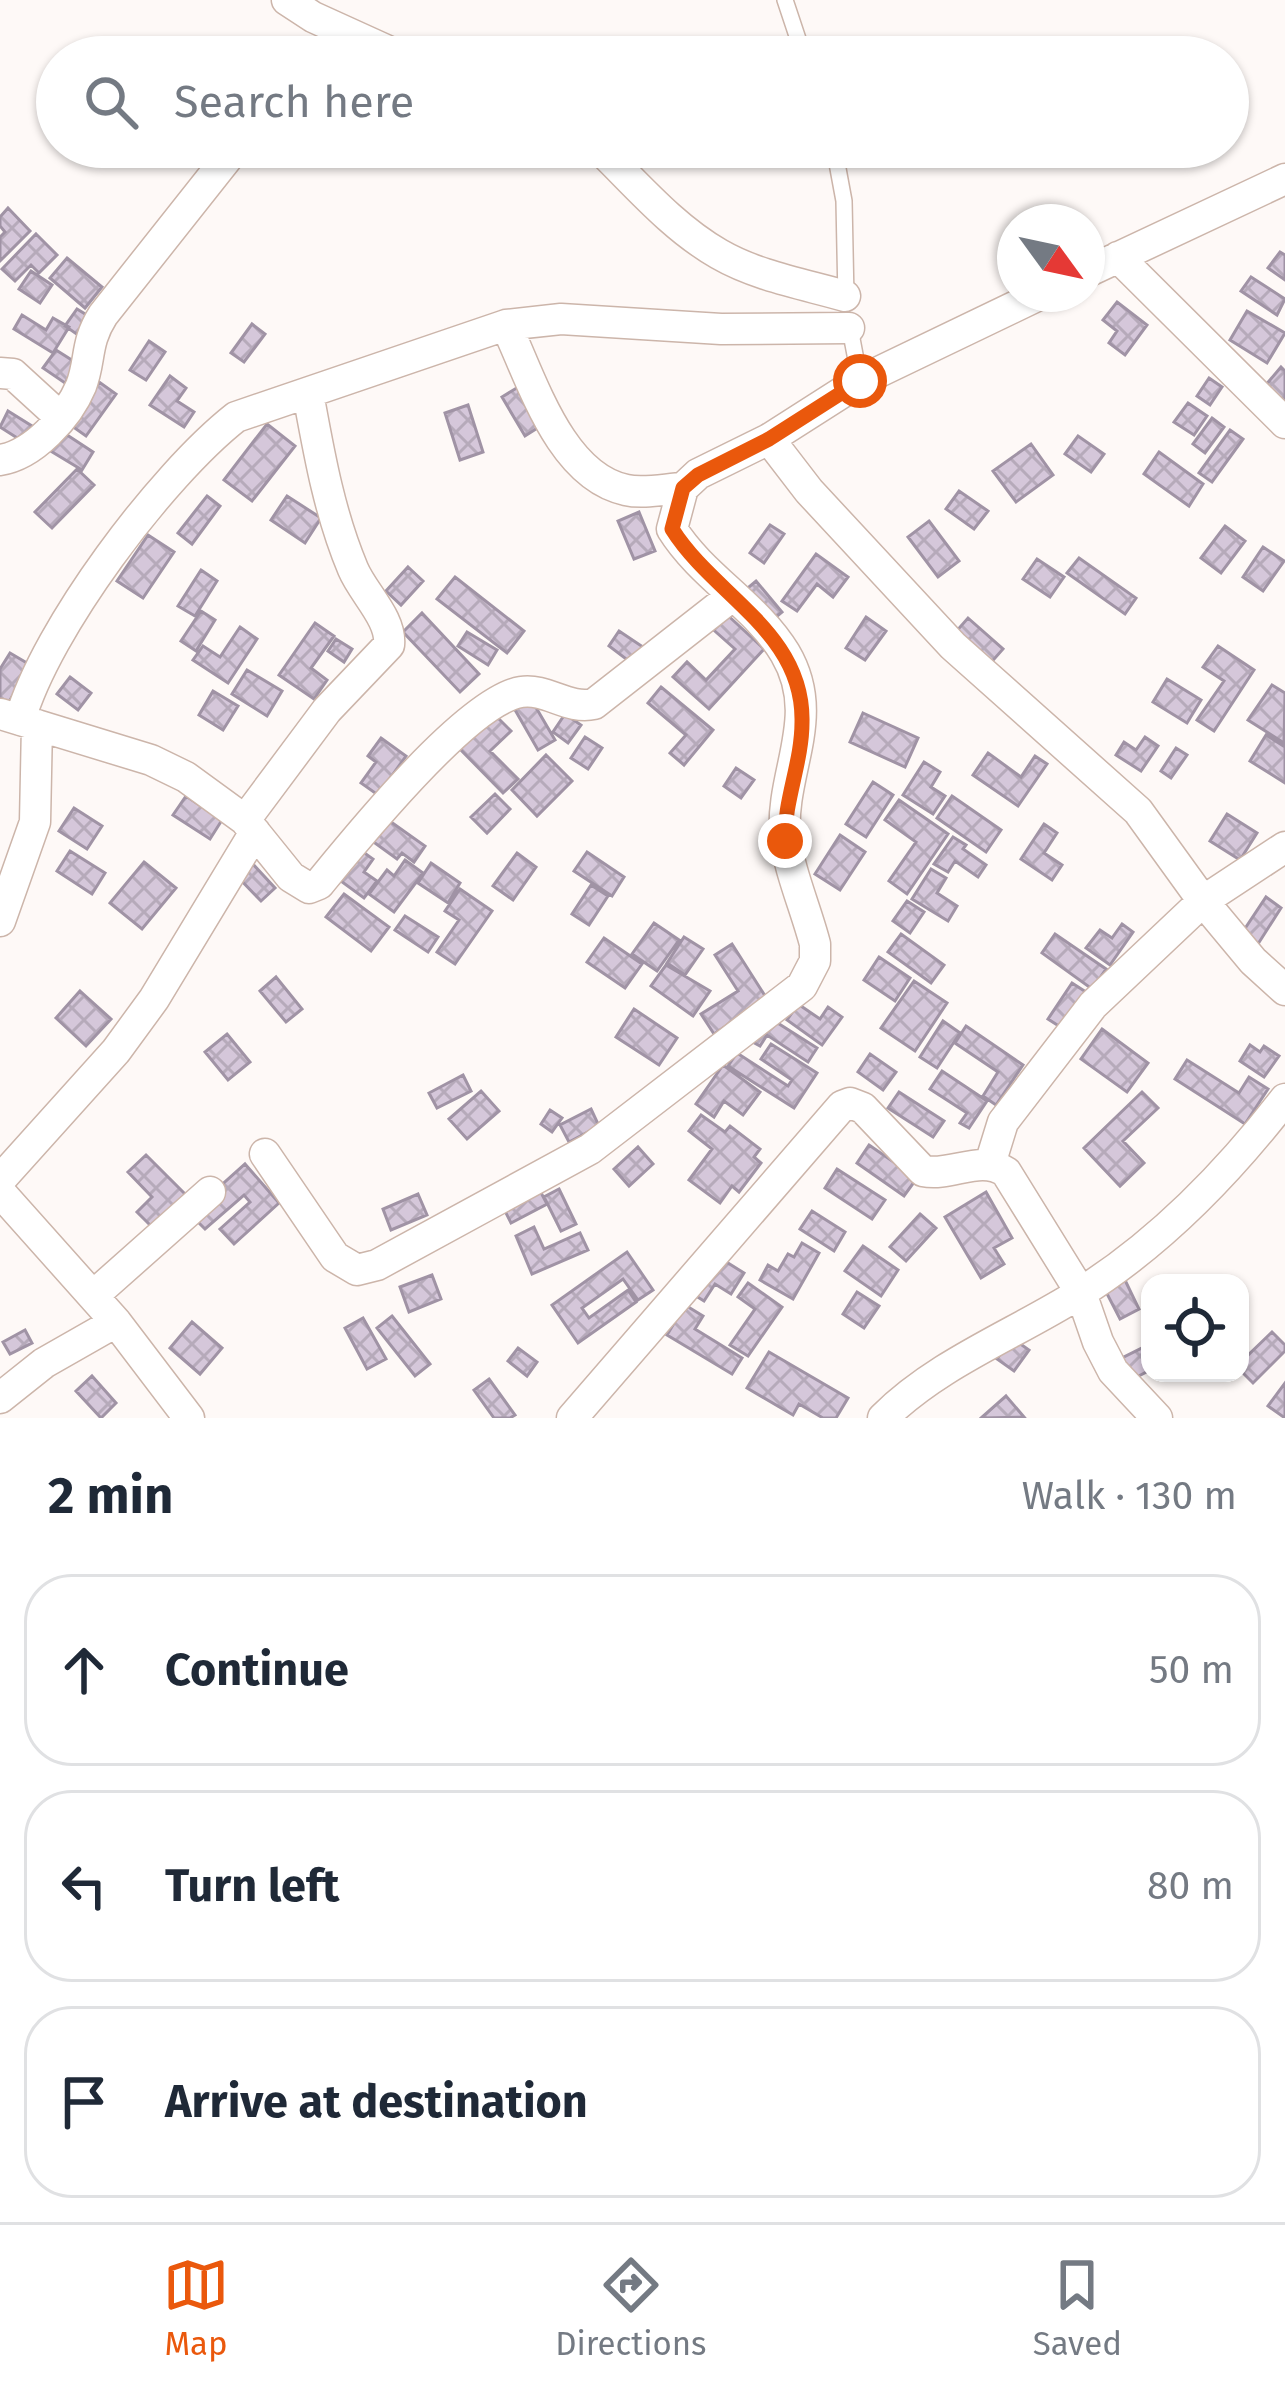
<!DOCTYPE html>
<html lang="en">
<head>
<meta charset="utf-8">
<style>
	body { margin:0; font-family:"Fira Sans",sans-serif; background:#f6f6f7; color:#1f2937 }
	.controls { position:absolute; right:36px; bottom:36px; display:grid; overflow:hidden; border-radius:24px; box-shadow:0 3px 9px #0004 }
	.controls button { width:108px; height:108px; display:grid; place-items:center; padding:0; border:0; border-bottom:3px solid #e0e1e3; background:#fff; color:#1f2937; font:60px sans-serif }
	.compass { position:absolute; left:997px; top:204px; width:108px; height:108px; border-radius:50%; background:#fff; box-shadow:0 3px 9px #0004; rotate:123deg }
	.stop { position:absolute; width:36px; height:36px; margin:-27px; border:9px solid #ea580c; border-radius:50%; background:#fff }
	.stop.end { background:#ea580c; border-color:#fff; box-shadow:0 3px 12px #0008 }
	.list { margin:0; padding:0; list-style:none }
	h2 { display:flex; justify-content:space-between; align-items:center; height:156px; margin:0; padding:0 48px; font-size:51px }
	h2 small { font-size:39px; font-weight:400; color:#747a83 }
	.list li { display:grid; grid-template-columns:78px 1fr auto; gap:36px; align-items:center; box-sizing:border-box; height:192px; margin:0 24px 24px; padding:0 24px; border:3px solid #e0e1e3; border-radius:48px }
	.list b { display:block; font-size:45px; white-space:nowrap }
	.list em { font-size:39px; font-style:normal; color:#747a83 }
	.icon { flex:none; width:66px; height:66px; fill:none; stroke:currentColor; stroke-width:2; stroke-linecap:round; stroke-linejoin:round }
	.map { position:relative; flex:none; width:1285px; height:1418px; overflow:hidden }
	.search { position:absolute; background:#fff; box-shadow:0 3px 9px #0004; left:36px; right:36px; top:36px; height:132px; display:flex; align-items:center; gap:30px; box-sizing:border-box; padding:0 42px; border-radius:66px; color:#747a83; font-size:45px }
	.sheet { height:804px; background:#fff }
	nav { display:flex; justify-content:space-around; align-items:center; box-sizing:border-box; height:168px; border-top:3px solid #e0e1e3; background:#fff; font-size:33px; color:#747a83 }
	nav a { display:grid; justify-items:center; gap:6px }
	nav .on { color:#ea580c }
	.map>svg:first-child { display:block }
</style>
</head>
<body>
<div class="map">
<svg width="1285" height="1418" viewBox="0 0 1285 1418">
	<defs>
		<pattern id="building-cross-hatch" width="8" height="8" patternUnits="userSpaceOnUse" patternTransform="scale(3)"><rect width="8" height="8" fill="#d5c7da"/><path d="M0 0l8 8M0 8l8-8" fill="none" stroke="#b6aaba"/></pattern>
	</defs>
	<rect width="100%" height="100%" fill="#fef9f7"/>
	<path fill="url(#building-cross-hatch)" stroke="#a093a5" stroke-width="3" d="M8,208L30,231L0,261V237L5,232L0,226V217Z
		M36,234L57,255L39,273L31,265L15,281L2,269Z
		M1280,252L1285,255V280L1268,268Z
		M67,258L102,287L85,308L50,278Z
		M31,271L52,285L40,303L19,289Z
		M1251,277L1285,299L1277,315L1241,291Z
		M1117,302L1147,325L1125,355L1109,343L1117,331L1103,320Z
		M77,309L90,317L78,335L65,326Z
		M1247,311L1285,333L1267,363L1230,340Z
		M22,315L46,330L53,318L69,327L53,353L14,329Z
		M252,324L265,334L244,362L231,353Z
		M149,341L165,352L146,380L130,370Z
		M56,350L78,364L65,383L43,368Z
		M1281,367L1285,371V405L1264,387Z
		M170,376L186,388L177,401L194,412L184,427L150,405Z
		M1209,378L1222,387L1210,405L1197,396Z
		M99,382L116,394L86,436L69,424Z
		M525,383L547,422L525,436L502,397Z
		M1188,403L1207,416L1194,435L1174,422Z
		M468,405L483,452L460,460L445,413Z
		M8,411L32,426L22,441L0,427Z
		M1212,418L1224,427L1205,453L1193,444Z
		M267,424L295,446L252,501L224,480Z
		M1230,430L1243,439L1212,482L1199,473Z
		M61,431L93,452L82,470L49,450Z
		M1078,436L1104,454L1091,472L1065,454Z
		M1031,444L1053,475L1016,502L993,471Z
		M1159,452L1203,484L1189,506L1144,474Z
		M77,469L94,485L52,528L35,512Z
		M959,491L988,511L974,529L946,509Z
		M207,496L220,506L192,544L178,533Z
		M287,496L321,518L305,543L271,520Z
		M639,512L655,551L634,559L618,521Z
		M929,521L959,561L938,577L908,537Z
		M770,525L784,534L764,563L750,553Z
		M1225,526L1245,541L1221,573L1201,558Z
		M148,535L174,552L143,598L117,581Z
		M1263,547L1284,561L1263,591L1243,577Z
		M816,554L848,577L833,597L817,584L797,611L782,601Z
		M1079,558L1136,598L1125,614L1067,573Z
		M1037,559L1064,577L1050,597L1023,579Z
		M408,567L423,581L401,605L386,591Z
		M201,570L217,581L195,616L178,606Z
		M455,577L524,631L507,653L437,599Z
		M756,581L782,612L769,623L743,592Z
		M722,610L764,649L709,709L673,677L687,662L706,680L735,649L708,625Z
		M201,611L215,620L196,651L181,641Z
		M422,613L479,674L460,692L403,632Z
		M866,617L886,631L865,660L846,648Z
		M968,618L1003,649L988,666L953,635Z
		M315,623L334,636L311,668L327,680L314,699L279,675Z
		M240,627L257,639L228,683L193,660L203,646L220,657Z
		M619,631L646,649L634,665L609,646Z
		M467,632L497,650L488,665L458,646Z
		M336,639L352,649L344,662L328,651Z
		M1218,646L1254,670L1214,731L1197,720L1224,681L1203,667Z
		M10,653L32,666L6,706L0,703V669Z
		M247,670L282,691L267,716L232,694Z
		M70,677L91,693L78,710L57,694Z
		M1167,679L1201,700L1187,723L1153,702Z
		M1272,685L1285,693L1284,743L1248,720Z
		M661,687L713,730L684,765L670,753L686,735L648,703Z
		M213,691L238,706L223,730L199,715Z
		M531,699L555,740L538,750L514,708Z
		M492,712L511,731L490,751L518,779L503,793L457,746Z
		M863,713L918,738L905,767L850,742Z
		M565,714L581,725L568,743L553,732Z
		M1266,735L1285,747V783L1250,761Z
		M585,737L602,748L588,769L571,758Z
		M1145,737L1158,746L1141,771L1116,755L1124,742L1136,750Z
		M381,738L406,756L378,795L361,783L376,762L368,756Z
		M1176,748L1187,755L1171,778L1161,771Z
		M988,753L1021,777L1035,756L1047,764L1018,806L973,775Z
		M546,755L572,781L537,816L512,790Z
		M924,762L940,772L931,787L945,796L933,814L903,795Z
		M736,768L754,780L741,798L724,786Z
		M873,782L893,795L866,837L846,824Z
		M495,794L510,809L487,833L471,817Z
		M186,796L222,820L210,839L173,815Z
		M952,796L1001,830L986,852L937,818Z
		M899,800L948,834L907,894L889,881L916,842L885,820Z
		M74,808L102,826L87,849L59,831Z
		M1227,814L1257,833L1240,860L1210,841Z
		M384,817L425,846L414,862L402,853L397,859L368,838Z
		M1044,824L1057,833L1044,853L1062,865L1052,880L1021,859Z
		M840,835L865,852L840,890L815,874Z
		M953,837L966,845L963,849L986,865L978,877L955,861L948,872L934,864Z
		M356,847L373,859L364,872L377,881L364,898L334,876Z
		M70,851L105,873L92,894L57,871Z
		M587,852L624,877L612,896L574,871Z
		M517,853L536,867L513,900L493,886Z
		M405,860L423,873L394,912L369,894L387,870L394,876Z
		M144,862L176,888L142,929L110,903Z
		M251,862L275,888L261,901L236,875Z
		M431,863L460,883L448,903L418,883Z
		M931,869L946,878L937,893L957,906L948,921L912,899Z
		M591,885L608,896L589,925L572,914Z
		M460,889L492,911L455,964L437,952L459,920L445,911Z
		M344,894L389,927L371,951L326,917Z
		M1266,897L1281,908L1258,944L1242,933Z
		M907,901L924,912L910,933L893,921Z
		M405,916L438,937L428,952L395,930Z
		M654,923L679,940L657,971L632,954Z
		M1122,924L1133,932L1110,965L1086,948L1100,930L1112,938Z
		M901,934L944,965L931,983L888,952Z
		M1055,934L1106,969L1092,989L1042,953Z
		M684,937L703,949L685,975L667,963Z
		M604,938L642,964L625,988L587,962Z
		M732,944L767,999L714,1034L701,1014L738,991L715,955Z
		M879,957L910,978L895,1001L864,980Z
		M666,965L710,991L693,1016L651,986Z
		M276,977L302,1009L286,1022L260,991Z
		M914,981L947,1003L915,1051L881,1028Z
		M1072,983L1089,994L1065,1030L1048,1019Z
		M80,991L111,1019L86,1046L56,1018Z
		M798,1004L820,1019L828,1007L842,1017L822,1045L787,1020Z
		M634,1009L677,1038L659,1065L616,1037Z
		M765,1015L817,1048L808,1062L767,1035L760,1046L749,1040Z
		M943,1021L960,1033L937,1068L920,1057Z
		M966,1026L1023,1065L996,1105L983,1096L998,1072L955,1043Z
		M1102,1029L1148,1063L1127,1092L1081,1059Z
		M227,1034L250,1062L228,1080L205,1052Z
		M771,1044L817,1073L794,1108L728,1066L737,1053L788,1086L792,1080L761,1059Z
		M1250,1045L1260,1052L1264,1046L1279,1056L1264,1077L1240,1061Z
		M870,1054L896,1072L883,1090L858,1072Z
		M1187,1060L1239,1093L1249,1077L1268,1089L1245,1124L1175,1079Z
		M723,1065L760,1092L743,1115L724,1101L714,1117L696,1104Z
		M942,1071L987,1101L969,1128L960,1123L967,1113L930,1089Z
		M463,1075L471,1091L437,1108L429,1093Z
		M481,1091L499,1111L467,1139L449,1119Z
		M899,1092L944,1121L933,1137L888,1108Z
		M1142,1092L1158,1108L1123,1141L1144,1163L1120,1186L1084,1148Z
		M591,1109L599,1126L569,1142L560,1125Z
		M550,1110L562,1118L552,1132L541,1124Z
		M701,1115L725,1132L730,1126L760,1149L754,1157L761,1163L739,1192L732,1186L720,1203L689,1180L712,1149L689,1131Z
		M869,1145L917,1178L904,1196L857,1163Z
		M638,1147L653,1164L629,1186L614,1169Z
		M146,1155L186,1195L153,1228L137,1212L152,1197L128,1172Z
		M245,1164L279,1203L234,1244L220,1229L250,1202L244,1195L205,1229L196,1220L197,1207Z
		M837,1169L885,1200L872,1219L825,1188Z
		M538,1187L547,1204L511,1223L502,1205Z
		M559,1189L576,1224L561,1231L544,1197Z
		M986,1192L1012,1238L994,1248L1004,1264L981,1278L945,1217Z
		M418,1194L427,1215L391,1230L383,1209Z
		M812,1211L845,1232L834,1251L800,1229Z
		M920,1214L936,1228L906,1261L890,1247Z
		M534,1227L544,1249L580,1233L588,1250L532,1274L516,1236Z
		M802,1243L819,1253L793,1299L760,1280L768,1265L778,1271L788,1254L794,1257Z
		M863,1246L898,1270L881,1296L845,1271Z
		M627,1252L653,1290L638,1300L623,1279L582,1308L589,1318L628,1290L636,1302L578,1343L552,1305Z
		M712,1253L744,1273L731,1294L715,1284L704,1301L688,1291Z
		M432,1275L441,1299L409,1312L400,1287Z
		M1123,1276L1139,1309L1120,1319L1103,1286Z
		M748,1283L782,1307L748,1356L730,1345L755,1309L738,1297Z
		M857,1292L879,1306L864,1328L843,1314Z
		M685,1305L703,1316L695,1329L742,1358L732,1374L667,1335Z
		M392,1316L430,1364L415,1376L377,1328Z
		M363,1318L386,1359L367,1369L345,1328Z
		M192,1322L222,1348L200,1374L170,1348Z
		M25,1330L32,1343L10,1354L3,1342Z
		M1272,1332L1285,1345V1351L1253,1383L1240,1370V1363Z
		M1012,1338L1029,1350L1014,1371L997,1359Z
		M1150,1344V1370L1133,1379L1122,1358Z
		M518,1348L537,1362L527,1376L508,1361Z
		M769,1352L848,1398L836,1418H823L799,1404L793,1415L747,1388Z
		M92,1376L116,1403L101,1418L76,1391Z
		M489,1379L515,1415L510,1418H494L474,1390Z
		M1285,1383V1418L1268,1406Z
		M1006,1396L1024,1417L981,1418Z"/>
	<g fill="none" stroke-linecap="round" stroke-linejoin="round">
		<defs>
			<path id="lane" d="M785,0L804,57
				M834,147L844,201L846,299
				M849,323L860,381"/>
			<path id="street" d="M287,0L313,17L401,57
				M598,147C636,184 672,227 719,254C757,276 803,284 845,296
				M1118,257L1285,423
				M1087,272L1285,179
				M506,325C532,380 560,476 626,490C643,494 665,489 683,488
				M0,373L13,374L60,417
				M769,439L809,491L953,646L1138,811L1203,901L1253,961L1285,990
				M0,460C33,455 68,417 81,386C91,360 85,343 103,315L236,147
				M1,714L151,760L186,777L245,820L291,877L309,888L319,884C355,840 467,701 521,692C547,688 568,710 594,704L732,596
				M20,720C46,629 161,476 236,417L506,325L561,319L721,329L849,328
				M245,820L327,710L389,645C392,619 363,593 353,569C329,512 319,453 308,393
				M0,921L35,822L37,725
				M265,1154L335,1257L357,1270L377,1265L590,1149L802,986L815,961V944C806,909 789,871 785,836C780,771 823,717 785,653C756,605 702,577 672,529L683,488L698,474L769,439L860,381L1041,294
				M990,1164L1003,1122L1093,1005L1203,901L1285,847
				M0,1180L116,1051L154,999L255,832
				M0,1192L116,1322L189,1418
				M94,1295L210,1192
				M0,1398L44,1363L116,1322
				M572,1418L842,1106L850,1103L863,1108L923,1171C952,1177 980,1154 1006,1172L1081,1293L1098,1342L1113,1371L1157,1418
				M883,1418C937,1364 1013,1335 1077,1295C1158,1245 1227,1174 1285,1099"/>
		</defs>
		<use href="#lane" stroke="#ccb5aa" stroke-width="18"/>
		<use href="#street" stroke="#ccb5aa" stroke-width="33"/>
		<use href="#lane" stroke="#fff" stroke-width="15"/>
		<use href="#street" stroke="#fff" stroke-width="30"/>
	</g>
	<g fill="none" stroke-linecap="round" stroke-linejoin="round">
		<path stroke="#ea580c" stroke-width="15" d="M785,841C784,800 802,763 802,722C804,632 714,596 672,529L683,488L698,475L769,439L860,381"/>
	</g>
</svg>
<div class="controls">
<button><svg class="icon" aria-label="locate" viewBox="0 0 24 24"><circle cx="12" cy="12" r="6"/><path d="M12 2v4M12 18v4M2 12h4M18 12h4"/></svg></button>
</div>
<svg class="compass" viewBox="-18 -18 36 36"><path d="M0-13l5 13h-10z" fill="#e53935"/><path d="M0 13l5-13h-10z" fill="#747a83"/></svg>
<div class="stop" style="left:860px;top:381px"></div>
<div class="stop end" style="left:785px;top:841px"></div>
<div class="search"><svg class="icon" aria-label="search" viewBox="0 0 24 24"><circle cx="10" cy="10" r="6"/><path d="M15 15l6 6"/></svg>Search here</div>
</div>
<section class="sheet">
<h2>2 min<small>Walk · 130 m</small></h2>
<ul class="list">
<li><svg class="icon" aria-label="ahead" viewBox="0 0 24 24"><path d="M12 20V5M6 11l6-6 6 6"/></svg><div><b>Continue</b></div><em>50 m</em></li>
<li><svg class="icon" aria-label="left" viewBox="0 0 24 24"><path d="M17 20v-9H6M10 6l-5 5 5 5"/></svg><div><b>Turn left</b></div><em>80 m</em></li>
<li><svg class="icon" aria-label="arrive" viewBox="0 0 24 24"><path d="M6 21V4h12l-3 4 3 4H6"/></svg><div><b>Arrive at destination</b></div></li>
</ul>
</section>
<nav>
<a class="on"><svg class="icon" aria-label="map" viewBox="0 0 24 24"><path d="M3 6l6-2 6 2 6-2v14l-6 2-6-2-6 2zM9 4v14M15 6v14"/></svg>Map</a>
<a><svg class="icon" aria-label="directions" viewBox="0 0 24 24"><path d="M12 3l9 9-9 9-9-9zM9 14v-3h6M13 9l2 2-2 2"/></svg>Directions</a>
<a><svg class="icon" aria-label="saved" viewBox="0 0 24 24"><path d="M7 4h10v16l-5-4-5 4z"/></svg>Saved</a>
</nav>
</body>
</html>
